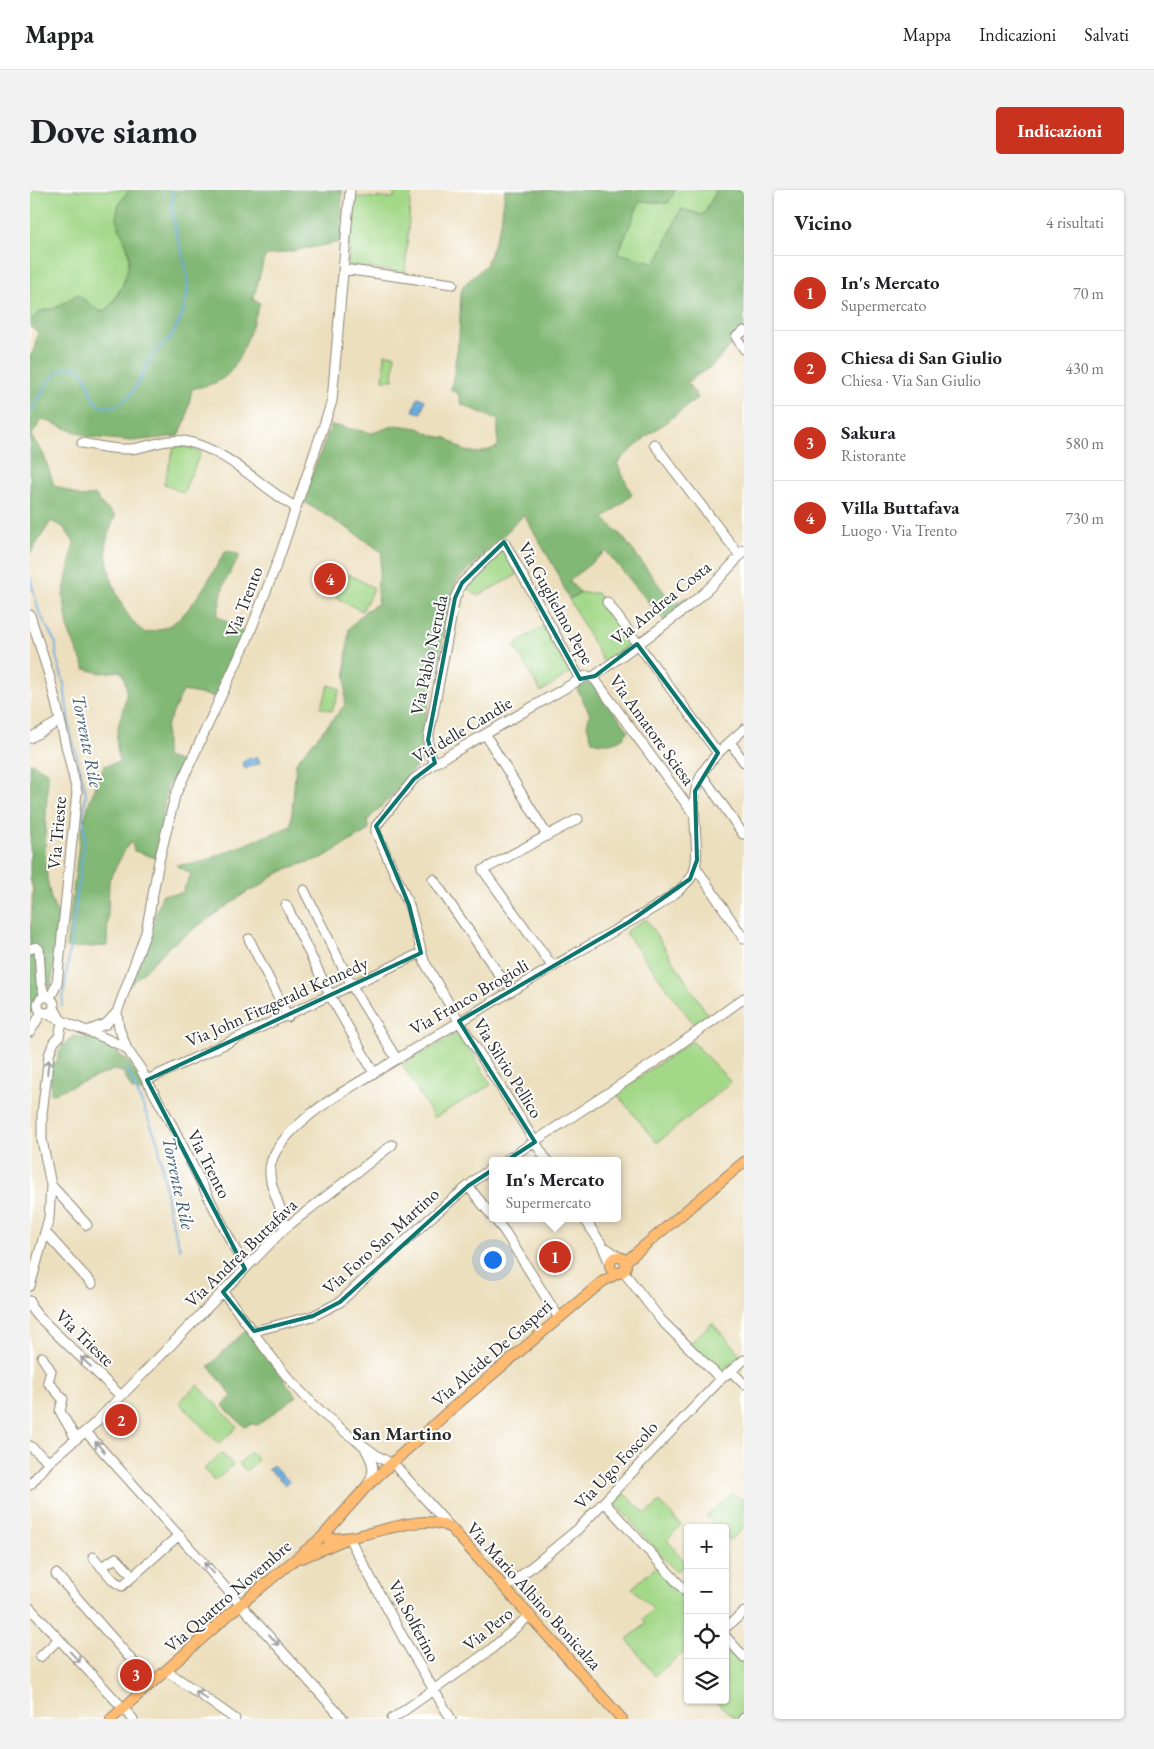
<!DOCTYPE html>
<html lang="it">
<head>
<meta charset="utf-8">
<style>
	body { margin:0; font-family:"EB Garamond",serif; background:#f2f2f2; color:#202124 }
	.controls { position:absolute; right:15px; bottom:15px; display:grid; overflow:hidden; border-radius:5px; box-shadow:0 1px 4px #0004 }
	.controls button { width:45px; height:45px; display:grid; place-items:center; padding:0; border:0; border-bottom:1px solid #e0e0e0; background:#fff; color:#202124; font:25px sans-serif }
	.you { position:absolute; left:462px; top:1069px; width:18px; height:18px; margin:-12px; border:4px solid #fff; border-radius:50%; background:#1a73e8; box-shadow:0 0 0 8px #1a73e833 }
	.badge { display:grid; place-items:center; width:32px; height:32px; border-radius:50%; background:#c8321e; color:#fff; font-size:16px; font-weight:700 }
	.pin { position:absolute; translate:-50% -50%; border:2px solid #fff; box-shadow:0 1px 5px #0006 }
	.popup { position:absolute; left:459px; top:967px; width:132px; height:65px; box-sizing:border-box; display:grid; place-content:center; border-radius:5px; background:#fff; filter:drop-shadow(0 1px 4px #0005); font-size:16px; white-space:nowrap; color:#757577 }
	.popup b { font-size:19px; color:#202124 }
	.popup::after { content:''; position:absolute; left:50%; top:100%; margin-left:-10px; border:10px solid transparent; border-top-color:#fff }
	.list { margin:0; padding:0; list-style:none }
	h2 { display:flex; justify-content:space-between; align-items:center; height:65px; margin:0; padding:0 20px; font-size:21px }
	h2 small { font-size:16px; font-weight:400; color:#757577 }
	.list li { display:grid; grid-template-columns:32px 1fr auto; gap:15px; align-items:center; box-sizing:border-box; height:75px; padding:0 20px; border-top:1px solid #e0e0e0 }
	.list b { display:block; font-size:19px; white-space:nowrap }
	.list p { margin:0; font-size:16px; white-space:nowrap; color:#757577 }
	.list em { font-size:16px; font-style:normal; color:#757577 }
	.icon { flex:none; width:28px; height:28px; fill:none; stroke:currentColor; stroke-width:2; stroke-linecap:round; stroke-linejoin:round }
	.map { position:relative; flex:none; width:714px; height:1529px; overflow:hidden; border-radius:5px }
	header { display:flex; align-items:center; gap:30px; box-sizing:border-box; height:70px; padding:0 25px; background:#fff; border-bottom:1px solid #e0e0e0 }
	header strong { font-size:24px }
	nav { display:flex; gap:28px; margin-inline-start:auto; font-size:18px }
	.intro { display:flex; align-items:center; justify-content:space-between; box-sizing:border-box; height:120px; padding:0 30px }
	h1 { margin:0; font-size:35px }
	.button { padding:12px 22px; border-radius:5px; background:#c8321e; color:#fff; font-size:18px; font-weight:700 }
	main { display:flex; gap:30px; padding:0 30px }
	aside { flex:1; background:#fff; border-radius:5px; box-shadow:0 1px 4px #0004 }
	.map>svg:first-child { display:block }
</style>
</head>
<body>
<header>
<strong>Mappa</strong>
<nav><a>Mappa</a><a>Indicazioni</a><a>Salvati</a></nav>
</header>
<div class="intro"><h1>Dove siamo</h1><a class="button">Indicazioni</a></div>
<main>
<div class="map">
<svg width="714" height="1529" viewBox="0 0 714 1529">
	<rect width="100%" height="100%" fill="#fff"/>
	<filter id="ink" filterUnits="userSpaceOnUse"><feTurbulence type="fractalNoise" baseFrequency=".02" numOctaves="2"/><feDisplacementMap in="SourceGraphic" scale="10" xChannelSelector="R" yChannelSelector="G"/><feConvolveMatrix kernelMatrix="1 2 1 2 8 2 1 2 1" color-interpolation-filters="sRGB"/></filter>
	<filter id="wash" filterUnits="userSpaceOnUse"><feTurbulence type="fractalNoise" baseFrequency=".0096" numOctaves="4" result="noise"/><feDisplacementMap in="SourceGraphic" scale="20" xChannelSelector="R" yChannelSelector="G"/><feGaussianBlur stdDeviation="1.12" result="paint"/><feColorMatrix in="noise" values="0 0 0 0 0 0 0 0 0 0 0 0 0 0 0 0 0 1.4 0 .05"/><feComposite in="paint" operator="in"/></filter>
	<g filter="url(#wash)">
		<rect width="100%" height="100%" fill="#ecdfbe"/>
		<path fill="#a3d888" stroke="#67825a" d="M0,0H99C93,8 85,17 87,28C88,39 96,50 98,61C103,81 88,107 75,121H67L56,110L39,109L26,118L11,121L0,131Z
			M364,0H381L375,83L318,75L323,7L364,8Z
			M645,0H687L673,25L651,19L626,73L588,64L610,11L638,13Z
			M355,164L365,165L363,190H353Z
			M145,253L171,262L153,303L134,294Z
			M474,357L487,385L447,406L435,395Z
			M318,384L344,398L332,421L306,408Z
			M551,403H567L602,454L578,475L573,471L539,409Z
			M515,435L541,482L511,502L484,455Z
			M299,495L310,499L302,521L291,517Z
			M616,729L680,828L666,837L595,742Z
			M430,842L461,895L404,928L372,874Z
			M662,851L701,892L627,953L586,903Z
			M682,1133L712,1166L693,1182H689L660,1153Z
			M168,1195L207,1237L189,1254L149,1212Z
			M221,1262L228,1270L216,1281L209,1273Z
			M192,1263L203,1275L185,1291L174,1279Z
			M591,1301L616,1324L630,1312L651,1335L637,1350L656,1373L646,1382L585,1313V1308Z
			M703,1303L711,1310L714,1308V1338L700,1350L695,1346V1338H688L676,1326Z
			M627,1376L658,1411V1458L625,1486L597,1449L616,1434L613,1429L623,1419L602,1398Z
			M695,1454L714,1474V1522L706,1529L684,1510H695Z"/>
		<path fill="#82b874" stroke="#567250" d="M99,0H312L311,52L235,66L223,110L230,113C222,134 211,177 192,189C183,195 173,196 162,199L156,229L149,246L102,251L59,247L12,229L1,246L13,263L24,295L51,307L66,305L71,314L85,326C82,335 76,347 76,356C76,383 92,429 116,443C123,441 130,440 136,437C160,427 183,382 196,360L210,365L194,394L187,426L215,443L187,507L153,501L136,537V567L152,572L137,598L126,668L104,661L102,652L97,656L79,690L77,756L36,758L50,645L60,610L74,576L89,572C88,563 86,554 87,545C89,521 104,506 91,481L71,483L55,479L39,442L33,406L44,352L33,337L21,331L0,364V166L4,160L8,142L0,137V131L11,121L26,118L47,104L70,122C87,119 101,78 99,62C97,50 85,36 87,24C88,14 93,8 99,0Z
			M475,0H645L638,13L610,11L588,63L626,73L651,19L673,25L687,0H714V141L682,176L657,192L668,208L616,247L587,273L602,305L574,328L592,346L644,415L657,407L663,415L635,432L576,361L539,391L551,403L539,409L526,380L494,325L426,392L417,425L408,477L396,525L391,574L380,582L374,593L337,631L339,640L292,668L259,678L245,685L226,699L218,701L141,755L99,796L111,770L132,705L152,703L161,684L146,675L169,673L261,636L266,572L315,515L316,470L319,439L335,421L348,414L347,400L352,362L317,338L272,311L301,235L342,243L366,235L388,238L404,246L417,248L435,261L449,263L468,257V230L431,214L428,203L421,200L429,148L431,103L433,96L456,75L471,33Z
			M553,494H562L598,540C593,554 574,555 562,551L557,535L560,524L547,499Z
			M0,572L18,583C17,619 8,700 30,727L21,796L18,799L13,765L0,755L3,699L0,689Z
			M5,763C7,783 15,809 0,824V766Z
			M44,846L72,851L99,872L116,902L102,900L93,882L84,880L21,904V874L27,872C28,859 34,853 44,846Z
			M217,1139L266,1206L228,1235L220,1234L215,1237L193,1216L202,1206L179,1176Z"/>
		<path fill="#69abdd" stroke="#4a6b84" d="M388,207L395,210L391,223L383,221Z
			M227,566L230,573L215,579L212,573L219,567L220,569Z
			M243,1275L259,1291L256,1295L238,1279Z"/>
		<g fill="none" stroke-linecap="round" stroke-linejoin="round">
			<path stroke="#69abdd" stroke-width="2" d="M0,222C8,211 22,181 35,178C66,171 53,217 76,217C103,218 113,180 124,163C128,157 134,155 138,150C146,141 153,123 156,112C165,74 136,38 143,0
				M0,387L9,422L26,454V465L34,494L39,535L56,603L53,625L55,646L32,816
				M97,878L128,952L139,1022L150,1059"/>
		</g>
	</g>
	<g filter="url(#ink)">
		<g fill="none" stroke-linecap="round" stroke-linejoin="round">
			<defs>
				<path id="minor" d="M313,79L423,94
					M714,141L706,147L714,159
					M52,253C68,256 85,260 101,259C119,257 136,248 154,251C197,259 228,295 265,317
					M624,254L710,366
					M577,412L688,563
					M0,425L20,488L47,602L27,794L20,808
					M563,487C614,448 675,412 714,360
					M455,544L517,645
					M0,548L30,531
					M700,552L714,572
					M405,573L399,561L398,550L425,408L432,393L474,352L550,489
					M672,585L713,644
					M665,676L714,749
					M403,689L475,793
					M274,700L322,796L366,868
					M256,715L301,807L344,883
					M219,749L258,827
					M0,759L6,757L9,759L11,793L15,807
					M523,777L453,680L548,629
					M8 815a8 8 0 1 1 16 0a8 8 0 1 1-16 0Z
					M87,822L89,838L97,859L110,878L143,937L215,1079
					M18,824C43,838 72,844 97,859
					M57,841L76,834L87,822L116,742L129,671L145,606L217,450L250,365L302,211L320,0
					M0,842L12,822
					M117,890L391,763
					M475,971L631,868L714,808
					M517,971L429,831L394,771L379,715L346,642V636L384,589L405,573L556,486L563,487L663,623
					M21,995L57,1035
					M438,996L462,1026
					M464,1028L475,1042L529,1128
					M554,1028L572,1055L580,1074
					M254,1039C255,1017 235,995 241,973C246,954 266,936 281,924C301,908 323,896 344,883C423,835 502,789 582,742C605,728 642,711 660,689C676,669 656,619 669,590C678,569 698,554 714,539
					M16,1043L62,1094
					M576,1058L589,1067
					M593,1081L631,1130L691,1189
					M0,1096L19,1028L21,995L12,950V924L19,865L24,852L29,847L32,832L24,818
					M193,1102C216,1131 236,1162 260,1190C281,1214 308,1238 334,1256C343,1262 353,1272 363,1273L421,1338
					M0,1111L1,1117L8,1126L91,1206
					M224,1141L283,1126L310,1112L398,1030L449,987L462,978
					M12,1167L21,1181L18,1192L33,1209L30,1221L46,1249
					M701,1181L714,1194
					M56,1242L313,1529
					M0,1256L19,1272
					M336,1260C343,1272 346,1281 338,1294
					M0,1295L19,1272L64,1234L254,1039L362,955
					M574,1312L658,1404
					M319,1348L375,1451L421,1529
					M63,1367L84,1391L92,1396L149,1345
					M71,1377L86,1368L103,1386
					M26,1384L122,1493
					M476,1398L548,1339L691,1189L714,1170
					M0,1418L103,1529
					M695,1438L714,1422
					M695,1446L714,1467
					M10,1467L29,1449
					M137,1481L205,1529
					M362,1529L459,1461L500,1425
					M713,1529L714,1528"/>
				<path id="major" d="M580 1075a8 8 0 1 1 16 0a8 8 0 1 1-16 0Z
					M595,1072L714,972
					M292,1347C331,1356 386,1318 421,1338L592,1529
					M272,1368L314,1350
					M81,1529L211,1414L292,1347L337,1296L419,1221L572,1092L588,1083"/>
			</defs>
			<use href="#minor" stroke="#8c8574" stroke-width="11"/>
			<use href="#major" stroke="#8c8574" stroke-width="12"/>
			<use href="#minor" stroke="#fff" stroke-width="9"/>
			<use href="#major" stroke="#febb71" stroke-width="10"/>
		</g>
		<defs><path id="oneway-shaft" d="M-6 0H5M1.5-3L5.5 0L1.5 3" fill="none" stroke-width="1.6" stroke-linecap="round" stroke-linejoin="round" transform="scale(1.25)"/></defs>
		<g stroke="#a0a0a0">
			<use href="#oneway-shaft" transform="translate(18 877) rotate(-84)"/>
			<use href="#oneway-shaft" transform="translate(56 1172) rotate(-136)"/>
			<use href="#oneway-shaft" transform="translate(70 1257) rotate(-133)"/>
			<use href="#oneway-shaft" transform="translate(179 1378) rotate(-132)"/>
			<use href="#oneway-shaft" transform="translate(244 1450) rotate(49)"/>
			<use href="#oneway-shaft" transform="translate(45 1467) rotate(47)"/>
			<use href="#oneway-shaft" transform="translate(171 1505) rotate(-145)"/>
		</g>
	</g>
	<path fill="none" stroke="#0f766e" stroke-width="4" stroke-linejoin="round" d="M474,352L550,489L565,486L607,454L688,563L665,601L667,670L660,689L599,732L429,831L505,952L438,996L310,1112L283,1126L224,1141L193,1102L215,1079L117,890L391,763L379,715L346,636L384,589L405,573L398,550L425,408L432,393Z"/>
	<g text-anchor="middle" stroke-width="4" stroke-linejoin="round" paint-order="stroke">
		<g font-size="18" fill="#2b2b2b" stroke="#fff">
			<text transform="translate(214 412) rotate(-69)" y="6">Via Trento</text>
			<text transform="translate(526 413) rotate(61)" y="6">Via Guglielmo Pepe</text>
			<text transform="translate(631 413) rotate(-39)" y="6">Via Andrea Costa</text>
			<text transform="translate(399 465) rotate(-78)" y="6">Via Pablo Neruda</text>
			<text transform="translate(432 540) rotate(-31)" y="6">Via delle Candie</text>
			<text transform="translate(622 540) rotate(54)" y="6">Via Amatore Sciesa</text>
			<text transform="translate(27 643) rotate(-85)" y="6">Via Trieste</text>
			<text transform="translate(439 807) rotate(-30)" y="6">Via Franco Brogioli</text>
			<text transform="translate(247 812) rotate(-24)" y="6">Via John Fitzgerald Kennedy</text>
			<text transform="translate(478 878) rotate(58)" y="6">Via Silvio Pellico</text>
			<text transform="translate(179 974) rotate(63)" y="6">Via Trento</text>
			<text transform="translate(351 1051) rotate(-42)" y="6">Via Foro San Martino</text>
			<text transform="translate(211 1063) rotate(-44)" y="6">Via Andrea Buttafava</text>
			<text transform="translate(55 1148) rotate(44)" y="6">Via Trieste</text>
			<text transform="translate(462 1163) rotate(-41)" y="6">Via Alcide De Gasperi</text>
			<text transform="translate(586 1275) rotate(-47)" y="6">Via Ugo Foscolo</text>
			<text transform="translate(198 1406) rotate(-41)" y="6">Via Quattro Novembre</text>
			<text transform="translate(504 1406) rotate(48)" y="6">Via Mario Albino Bonicalza</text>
			<text transform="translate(384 1431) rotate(62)" y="6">Via Solferino</text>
			<text transform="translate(458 1439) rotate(-39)" y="6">Via Pero</text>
		</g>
		<g font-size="19" font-style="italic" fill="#445e72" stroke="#fff">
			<text transform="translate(58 551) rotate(79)" y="7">Torrente Rile</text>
			<text transform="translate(149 993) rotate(78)" y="7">Torrente Rile</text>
		</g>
		<g font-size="19" font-weight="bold" fill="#2b2b2b" stroke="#fff">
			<text x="372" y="1250">San Martino</text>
		</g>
	</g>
</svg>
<div class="controls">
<button>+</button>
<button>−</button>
<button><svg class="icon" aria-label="locate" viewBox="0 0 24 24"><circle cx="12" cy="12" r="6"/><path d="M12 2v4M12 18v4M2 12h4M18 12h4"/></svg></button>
<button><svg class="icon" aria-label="layers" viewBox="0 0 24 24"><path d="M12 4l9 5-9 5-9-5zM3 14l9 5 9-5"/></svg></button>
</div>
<div class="you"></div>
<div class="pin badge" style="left:525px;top:1067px">1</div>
<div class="popup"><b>In's Mercato</b>Supermercato</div>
<div class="pin badge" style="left:91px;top:1230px">2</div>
<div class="pin badge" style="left:106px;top:1485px">3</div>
<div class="pin badge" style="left:300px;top:389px">4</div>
</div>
<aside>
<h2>Vicino<small>4 risultati</small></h2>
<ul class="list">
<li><span class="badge">1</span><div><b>In's Mercato</b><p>Supermercato</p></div><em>70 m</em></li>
<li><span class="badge">2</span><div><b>Chiesa di San Giulio</b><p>Chiesa · Via San Giulio</p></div><em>430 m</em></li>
<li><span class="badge">3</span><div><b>Sakura</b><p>Ristorante</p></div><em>580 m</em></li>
<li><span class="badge">4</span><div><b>Villa Buttafava</b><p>Luogo · Via Trento</p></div><em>730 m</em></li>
</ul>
</aside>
</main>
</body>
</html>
